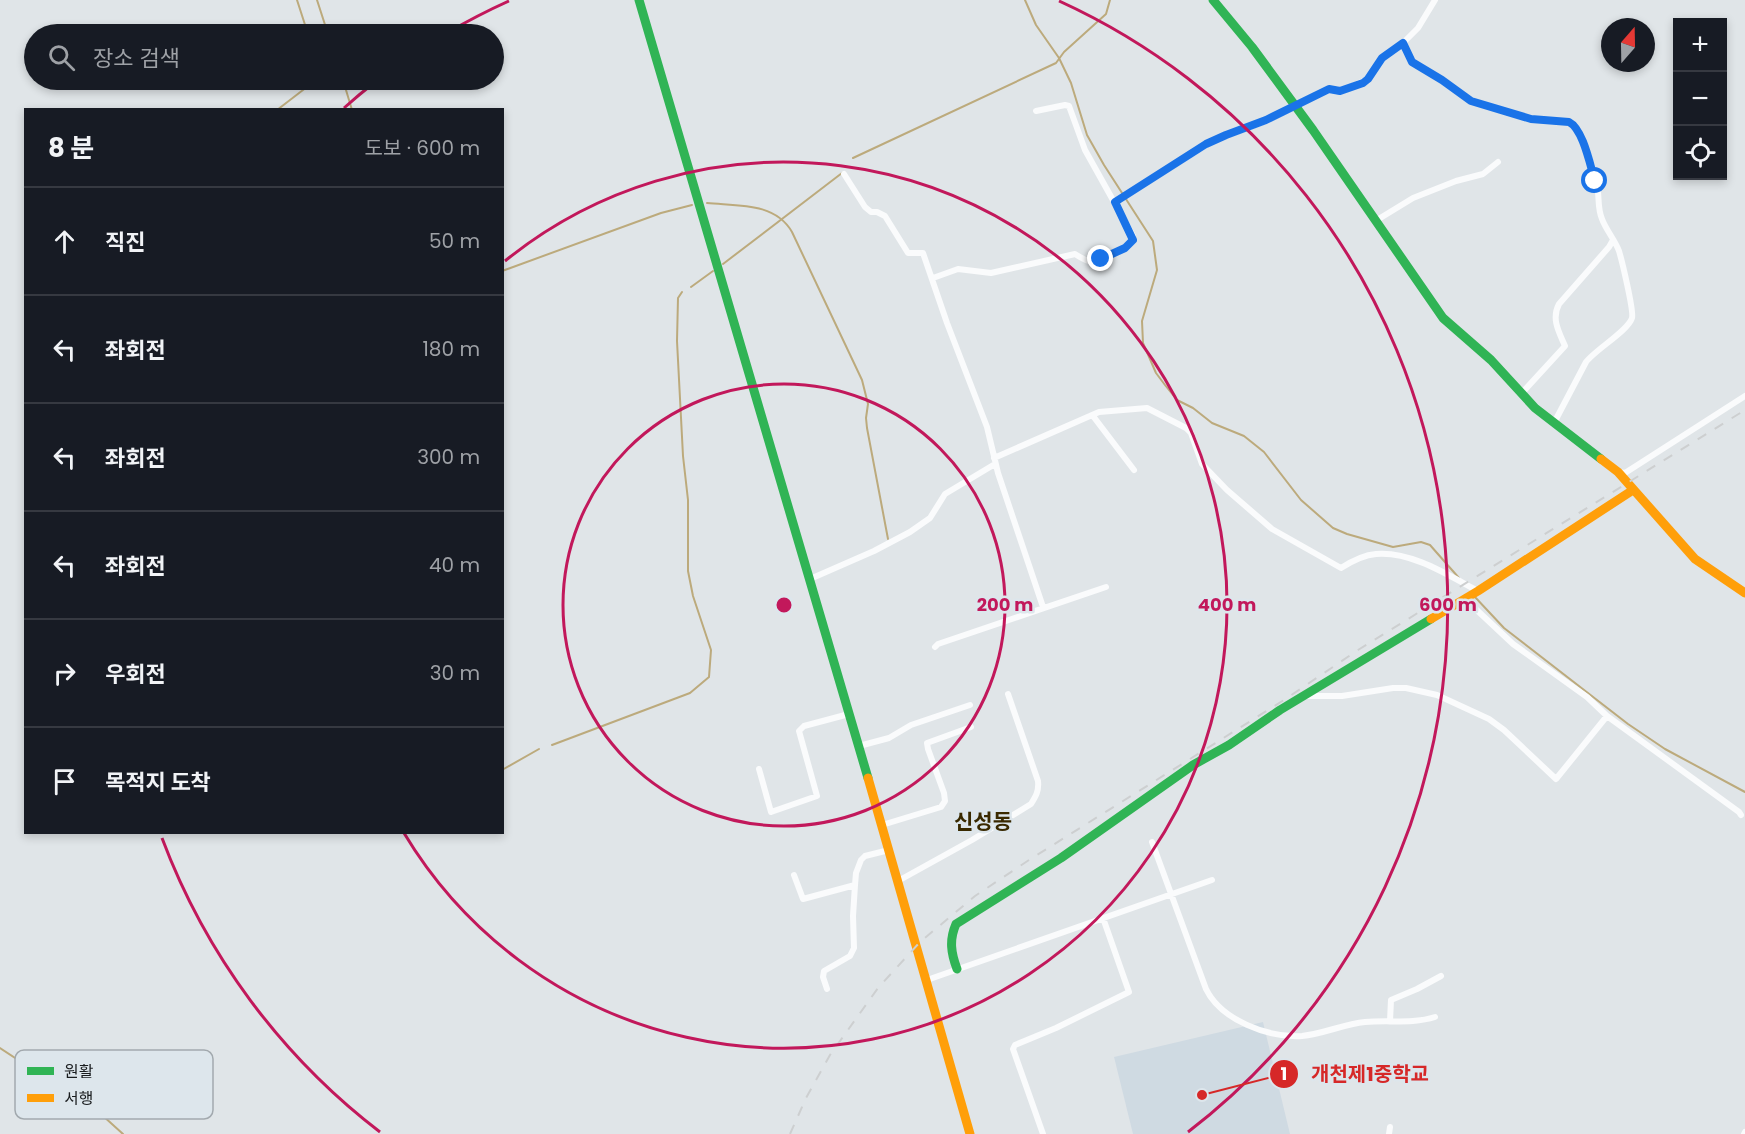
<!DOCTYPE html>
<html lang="ko">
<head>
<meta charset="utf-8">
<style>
	body { margin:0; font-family:Poppins,"Noto Sans KR",sans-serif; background:#242831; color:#f1f3f6 }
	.controls { position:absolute; right:18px; top:18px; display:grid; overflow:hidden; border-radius:0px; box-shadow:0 3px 9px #0003 }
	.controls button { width:54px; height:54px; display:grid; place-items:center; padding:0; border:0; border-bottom:2px solid #363941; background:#171b24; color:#f1f3f6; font:30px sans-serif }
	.compass { position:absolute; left:1601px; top:18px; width:54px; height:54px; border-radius:50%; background:#171b24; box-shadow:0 3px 9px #0003; rotate:20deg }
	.stop { position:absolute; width:18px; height:18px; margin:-14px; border:4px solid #1a73e8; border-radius:50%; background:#fff }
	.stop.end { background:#1a73e8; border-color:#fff; box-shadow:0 2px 6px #0008 }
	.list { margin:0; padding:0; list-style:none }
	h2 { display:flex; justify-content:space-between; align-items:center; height:78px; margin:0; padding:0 24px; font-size:26px }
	h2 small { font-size:20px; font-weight:400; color:#9ea1a6 }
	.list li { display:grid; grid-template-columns:39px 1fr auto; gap:18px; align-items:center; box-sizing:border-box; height:108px; padding:0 24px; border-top:2px solid #363941 }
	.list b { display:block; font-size:22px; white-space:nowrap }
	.list em { font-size:20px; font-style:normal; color:#9ea1a6 }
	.icon { flex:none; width:33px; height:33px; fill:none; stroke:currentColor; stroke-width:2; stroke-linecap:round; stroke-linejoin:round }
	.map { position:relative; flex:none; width:1745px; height:1134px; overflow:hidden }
	.search { position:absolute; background:#171b24; box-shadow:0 3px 9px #0003; left:24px; top:24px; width:480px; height:66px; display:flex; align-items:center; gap:15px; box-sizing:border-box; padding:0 21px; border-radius:33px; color:#9ea1a6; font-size:22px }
	.panel { position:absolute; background:#171b24; box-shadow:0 3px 9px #0003; left:24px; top:108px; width:480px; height:726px; border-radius:0px }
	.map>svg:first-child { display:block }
</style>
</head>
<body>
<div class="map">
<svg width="1745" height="1134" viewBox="0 0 1745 1134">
	<rect width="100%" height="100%" fill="#e0e5e8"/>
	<path fill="#cfdae2" d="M1263,1022L1290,1134H1133L1114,1057Z"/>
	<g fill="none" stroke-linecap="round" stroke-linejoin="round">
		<path stroke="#bcaa7c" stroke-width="2" d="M297,0L308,34
			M317,0L328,34
			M1025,0L1036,25L1059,58L1071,83L1087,135L1104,165L1153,241L1157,270L1142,321L1143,343L1156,373L1165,385L1177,400L1193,408L1212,423L1244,436L1264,452L1301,500L1333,528L1347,534L1393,547L1421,542L1430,545L1459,578
			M343,80L352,110
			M277,110L316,80
			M853,158L1056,63L1064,52L1106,14L1110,0
			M707,203C737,206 775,202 792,232L862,380L868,404L866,418L867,428L888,539
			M723,264L842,173
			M502,271L661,213L692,205
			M691,287L713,271
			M1474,596L1504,628L1628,724L1665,749L1745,792
			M552,745L690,693L709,677L711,650L693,596L688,571V500L683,456L677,341L678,298L682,292
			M502,770L539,749
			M0,1048L102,1115L123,1134"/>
		<path stroke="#fafbfc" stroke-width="6" d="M1403,43L1412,62L1442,80L1471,101L1531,119L1569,122C1582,129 1596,176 1598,192C1599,201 1598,210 1602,219C1606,230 1615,240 1619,251C1622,261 1634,311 1632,318C1628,331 1596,349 1586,362L1554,423
			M844,174L865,207L871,212H877L885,216L908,253H923L947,323L987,427L998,473L1043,607
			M1115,202L1214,140L1266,121L1329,89L1340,91L1346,89L1368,79L1382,58L1403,43L1418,28L1435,0
			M1377,220L1413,198L1456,181L1483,174L1498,162
			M933,278L958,269L991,273L1075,254C1080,257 1084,260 1089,261C1103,263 1121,250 1132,242L1133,236L1085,150L1069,106L1065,105L1036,111
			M1521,394L1565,346C1559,332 1551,319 1559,304L1609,247L1613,240
			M1093,416L1134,470
			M994,458L1099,412L1147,408L1186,428L1191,433L1202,464L1227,490L1272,529L1341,568C1352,561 1363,555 1376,554C1411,551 1448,575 1478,591
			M1619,472L1625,473L1745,396
			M810,579L874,551L910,532L930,518L945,494L995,464
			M1465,599L1513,644L1587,697L1607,716L1739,812L1741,815
			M935,647L938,644L1106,587
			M1304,696H1342L1393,688H1406L1437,695L1489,719L1504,730L1556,779L1607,716
			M859,746L889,738L911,725L970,705
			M759,769L771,812L817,796L799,731L804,726L849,714
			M882,825L941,807L945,801L944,793L928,749L927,743L971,727
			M1152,842L1206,989C1221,1020 1268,1038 1302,1036C1323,1034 1344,1024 1365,1022C1388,1020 1413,1024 1435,1017
			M794,875L803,899L855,885
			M898,881L972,840L1031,804C1036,796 1039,791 1038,781L1008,694
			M927,980L1212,880
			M827,989L823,977L824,971L850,956L854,948L853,916L855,885L856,873L861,860L865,856L889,850
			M1390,1021L1391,1000L1417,989L1441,976
			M1043,1134L1013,1049L1015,1045L1056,1028L1129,992L1103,918
			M1389,1134L1390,1127
			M1744,1134L1745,1132"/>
		<path stroke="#30b455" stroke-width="9" d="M639,0L868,778
			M1213,0L1252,47L1313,130L1443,318L1491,360L1535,408L1601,459
			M957,969C951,953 949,940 956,924L1061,858L1193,765L1229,745L1280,710L1431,619"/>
		<path stroke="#ff9f0a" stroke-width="9" d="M1601,459L1618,472L1695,559L1745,593
			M1431,619L1478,591L1633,490
			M868,778L970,1134"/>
		<path stroke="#cdcfd0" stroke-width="2" stroke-dasharray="10 10" stroke-linecap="butt" d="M790,1134L806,1098L830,1055L878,988L920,942L975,896L1029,860L1284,700L1358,650L1745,410"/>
	</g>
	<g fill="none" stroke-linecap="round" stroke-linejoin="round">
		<path stroke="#1a73e8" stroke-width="8" d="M1101,259L1125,248L1133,240L1115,202L1206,144L1226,135L1266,120L1329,89L1340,91L1363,83L1368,79L1382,58L1403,43L1412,62L1442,80L1471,101L1531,119L1569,122C1583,129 1590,165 1595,181"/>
	</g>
	<g fill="none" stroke="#c2185b" stroke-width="3">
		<circle cx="784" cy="605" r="221"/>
		<path d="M505 261A443 443 0 1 1 404 833"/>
		<path d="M380 1132A664 664 0 0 1 162 838M344 108A664 664 0 0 1 375 82M447 33A664 664 0 0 1 509 1M1059 1A664 664 0 0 1 1188 1132"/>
	</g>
	<g text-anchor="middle" stroke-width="5" stroke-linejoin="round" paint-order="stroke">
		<g font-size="21" font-weight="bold" fill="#392900" stroke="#dde6ec">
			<text x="983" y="829">신성동</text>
		</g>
	</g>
	<rect x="15" y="1050" width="198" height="69" rx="9" fill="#dde6ec" stroke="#a2a9ae" stroke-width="1.5"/>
	<rect x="27" y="1067" width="27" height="8" fill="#30b455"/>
	<rect x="27" y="1094" width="27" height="8" fill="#ff9f0a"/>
	<g font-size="16" fill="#191c1e">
		<text x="64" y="1077">원활</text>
		<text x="64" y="1104">서행</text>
	</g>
	<circle cx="784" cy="605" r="9" fill="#c2185b" stroke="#dde6ec" stroke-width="3"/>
	<g font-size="18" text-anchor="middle" font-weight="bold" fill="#c2185b" stroke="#dde6ec" stroke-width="5" stroke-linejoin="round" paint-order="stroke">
		<text x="1005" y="611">200 m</text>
		<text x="1227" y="611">400 m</text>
		<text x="1448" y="611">600 m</text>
	</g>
	<path fill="none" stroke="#d62828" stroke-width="2" d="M1202 1095L1284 1074"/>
	<g fill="#d62828" stroke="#dde6ec" stroke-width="2">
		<circle cx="1202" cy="1095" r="6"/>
		<circle cx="1284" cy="1074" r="15"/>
	</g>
	<g font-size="18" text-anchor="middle" font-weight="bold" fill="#fff">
		<text x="1284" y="1080">1</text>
	</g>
	<g font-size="20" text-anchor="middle" font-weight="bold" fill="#d62828" stroke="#dde6ec" stroke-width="5" stroke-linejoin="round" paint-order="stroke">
		<text x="1370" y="1081">개천제1중학교</text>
	</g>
</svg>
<div class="controls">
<button>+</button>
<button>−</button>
<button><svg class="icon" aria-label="locate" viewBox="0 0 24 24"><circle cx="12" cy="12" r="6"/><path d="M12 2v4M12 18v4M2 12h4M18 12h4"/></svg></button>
</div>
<svg class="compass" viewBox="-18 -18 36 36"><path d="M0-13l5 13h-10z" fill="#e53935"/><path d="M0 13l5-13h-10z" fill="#9ea1a6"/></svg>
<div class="stop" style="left:1595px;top:181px"></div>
<div class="stop end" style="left:1101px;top:259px"></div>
<div class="search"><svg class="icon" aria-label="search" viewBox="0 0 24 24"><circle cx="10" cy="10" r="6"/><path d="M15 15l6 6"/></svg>장소 검색</div>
<section class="panel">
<h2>8 분<small>도보 · 600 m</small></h2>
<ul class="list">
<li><svg class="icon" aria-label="ahead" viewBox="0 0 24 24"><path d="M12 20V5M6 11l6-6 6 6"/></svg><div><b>직진</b></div><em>50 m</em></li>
<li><svg class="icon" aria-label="left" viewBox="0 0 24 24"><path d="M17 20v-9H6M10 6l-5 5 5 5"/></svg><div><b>좌회전</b></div><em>180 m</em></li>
<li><svg class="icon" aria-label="left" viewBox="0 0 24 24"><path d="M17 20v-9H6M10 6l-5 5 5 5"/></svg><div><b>좌회전</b></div><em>300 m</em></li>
<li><svg class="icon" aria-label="left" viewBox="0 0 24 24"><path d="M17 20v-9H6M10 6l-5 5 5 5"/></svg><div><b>좌회전</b></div><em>40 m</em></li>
<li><svg class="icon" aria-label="right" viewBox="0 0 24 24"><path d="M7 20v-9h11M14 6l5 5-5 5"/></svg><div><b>우회전</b></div><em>30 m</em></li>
<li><svg class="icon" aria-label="arrive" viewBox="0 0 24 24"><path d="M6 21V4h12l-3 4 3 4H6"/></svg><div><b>목적지 도착</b></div></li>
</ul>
</section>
</div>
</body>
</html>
